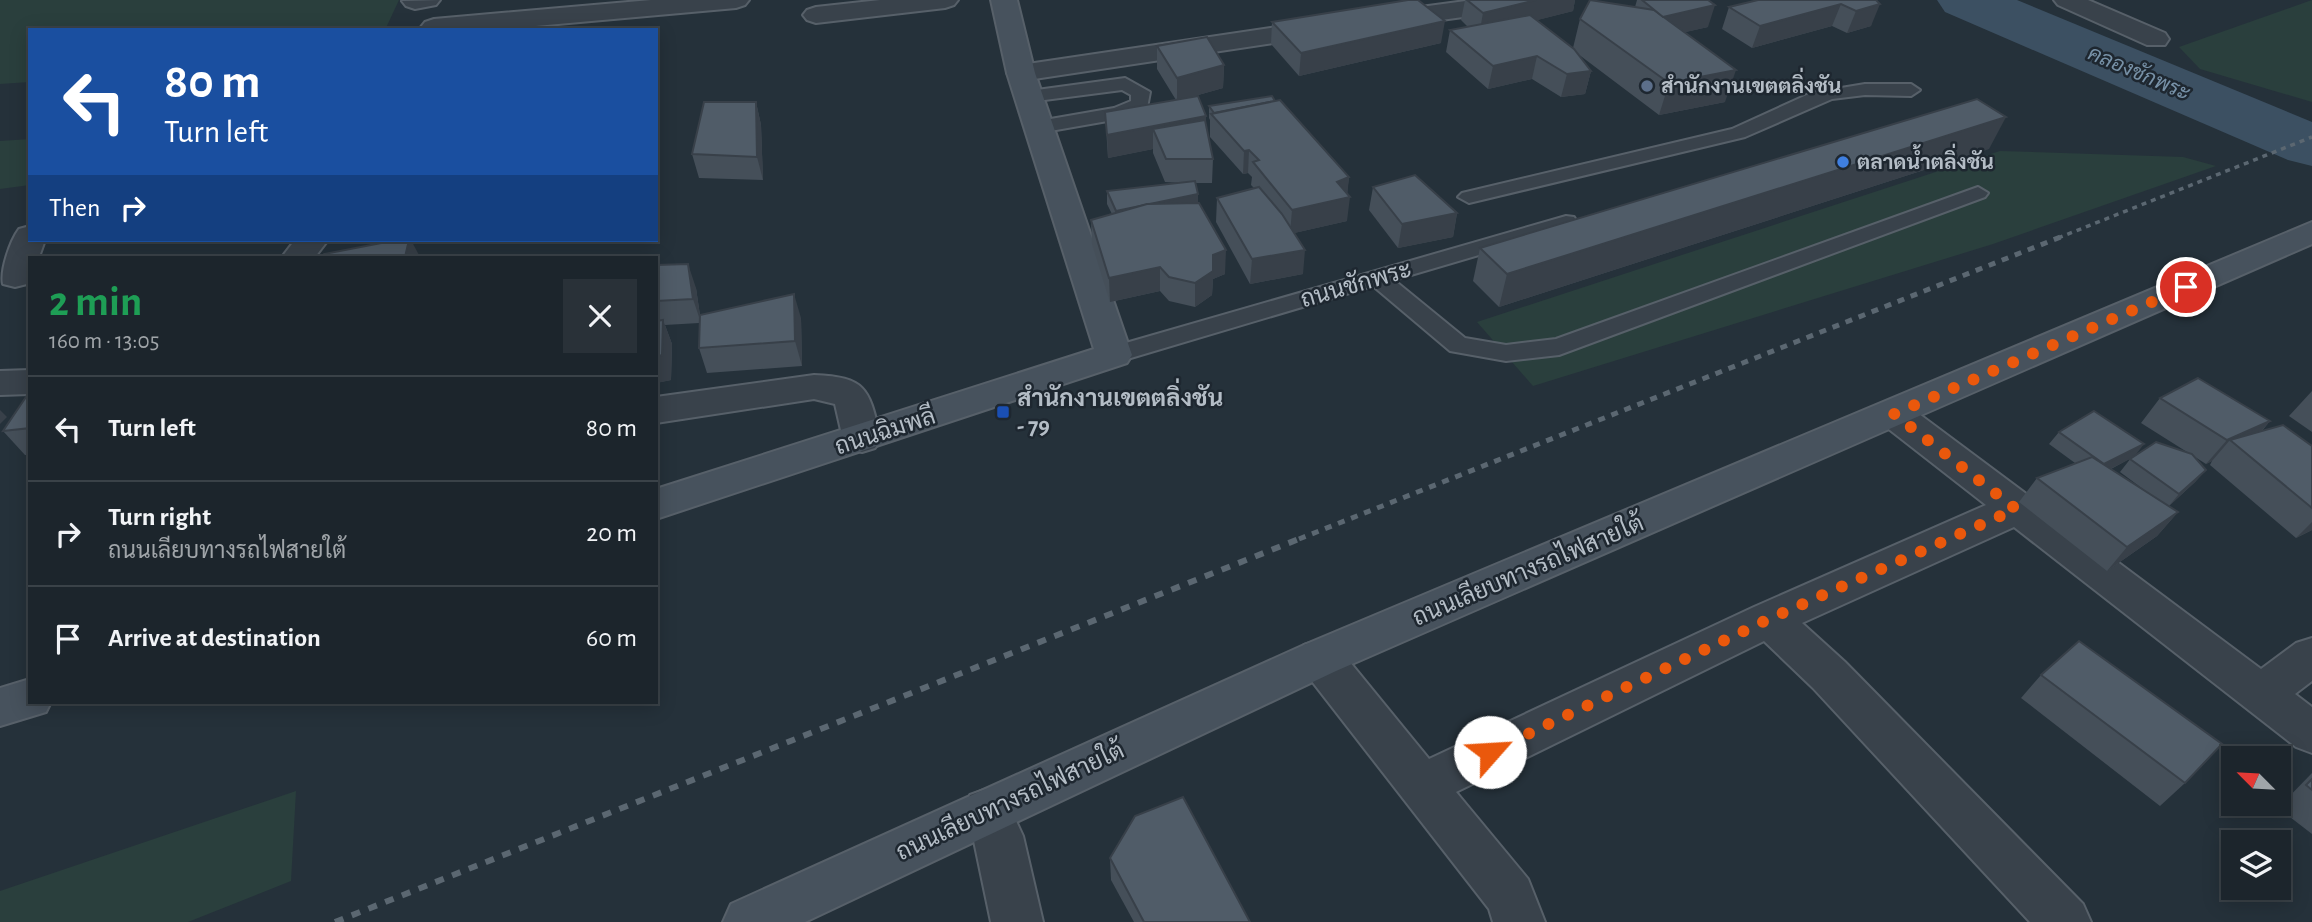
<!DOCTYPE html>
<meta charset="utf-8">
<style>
:root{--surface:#1c252c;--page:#293138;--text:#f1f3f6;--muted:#a0a5a9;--line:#3a4248}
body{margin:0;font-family:"Alegreya Sans",Sarabun,sans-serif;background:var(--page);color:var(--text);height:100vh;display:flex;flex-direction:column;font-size:26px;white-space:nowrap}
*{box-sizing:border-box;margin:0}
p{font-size:23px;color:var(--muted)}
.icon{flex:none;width:38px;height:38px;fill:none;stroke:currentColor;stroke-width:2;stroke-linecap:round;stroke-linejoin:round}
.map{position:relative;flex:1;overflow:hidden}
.details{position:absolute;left:28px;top:256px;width:630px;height:448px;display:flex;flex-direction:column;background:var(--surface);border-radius:0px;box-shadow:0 4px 18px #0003,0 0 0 2px var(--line)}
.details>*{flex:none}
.banner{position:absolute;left:28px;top:28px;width:630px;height:214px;border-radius:0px;box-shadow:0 4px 18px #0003,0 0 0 2px var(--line);background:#1a4fa0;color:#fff;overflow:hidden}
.needle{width:46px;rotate:294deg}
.controls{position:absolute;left:2221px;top:746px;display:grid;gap:14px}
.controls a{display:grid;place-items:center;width:70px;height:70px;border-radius:0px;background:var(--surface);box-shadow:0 4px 18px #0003,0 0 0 2px var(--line);font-size:35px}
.pin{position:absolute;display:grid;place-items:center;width:60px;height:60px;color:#fff;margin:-30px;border:4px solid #fff;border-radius:50%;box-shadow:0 2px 7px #0007}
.me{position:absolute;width:77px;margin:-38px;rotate:64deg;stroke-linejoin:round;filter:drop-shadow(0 0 5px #0008)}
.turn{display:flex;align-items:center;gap:24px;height:147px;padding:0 21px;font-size:32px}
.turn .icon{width:91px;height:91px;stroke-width:2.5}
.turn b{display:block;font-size:49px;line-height:60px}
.then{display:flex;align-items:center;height:66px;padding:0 21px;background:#0003;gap:14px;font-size:26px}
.round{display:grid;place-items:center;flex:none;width:74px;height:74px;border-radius:0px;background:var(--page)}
.headline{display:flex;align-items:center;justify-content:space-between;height:119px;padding:0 21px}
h1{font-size:42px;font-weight:600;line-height:52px;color:#1e9e55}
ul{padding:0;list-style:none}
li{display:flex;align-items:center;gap:21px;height:105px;padding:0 21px;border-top:2px solid var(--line)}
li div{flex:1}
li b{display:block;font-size:26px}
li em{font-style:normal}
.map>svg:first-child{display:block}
.green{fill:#2a3f3d}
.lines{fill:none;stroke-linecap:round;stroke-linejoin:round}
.river{fill:#3c5062;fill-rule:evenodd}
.lane-casing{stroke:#576069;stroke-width:4}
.street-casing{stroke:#576069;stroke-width:4}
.secondary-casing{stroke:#576069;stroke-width:4}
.lane{fill:#39424b;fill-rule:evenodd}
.street{fill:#39424b;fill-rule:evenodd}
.secondary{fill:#47525d;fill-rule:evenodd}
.rail-far2{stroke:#5b6771;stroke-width:3.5;stroke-dasharray:5 5;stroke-linecap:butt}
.rail-far1{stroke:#5b6771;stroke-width:5;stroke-dasharray:7 7;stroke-linecap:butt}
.rail{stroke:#5b6771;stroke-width:6;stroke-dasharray:9 9;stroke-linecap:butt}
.wall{fill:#454f59;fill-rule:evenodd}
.shaded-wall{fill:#384049}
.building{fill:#505c68;stroke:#384049;stroke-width:2}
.route{stroke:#ea580c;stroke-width:12;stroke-dasharray:0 21.6}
.service-dot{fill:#5c6f8a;stroke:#1e2730;stroke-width:2.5}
.shop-dot{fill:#3f7fe0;stroke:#1e2730;stroke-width:2.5}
.transit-dot{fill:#1a4fb4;stroke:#1e2730;stroke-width:2.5}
.labels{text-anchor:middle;stroke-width:5;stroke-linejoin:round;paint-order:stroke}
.far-water-label{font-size:21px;font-style:italic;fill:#7791a7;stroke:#1e2730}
.far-poi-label{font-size:21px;font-weight:bold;fill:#b4bdc6;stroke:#1e2730;text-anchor:start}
.street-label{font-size:24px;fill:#b4bdc6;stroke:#1e2730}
.poi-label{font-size:24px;font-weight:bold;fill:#b4bdc6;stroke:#1e2730;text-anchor:start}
</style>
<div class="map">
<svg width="2312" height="922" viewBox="0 0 2312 922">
<rect width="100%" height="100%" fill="#25313a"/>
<g class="green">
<path d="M0 0H399L385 30H30V82L0 84Z"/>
<path d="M2312 0V102L2200 69 2179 47Z"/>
<path d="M30 139V185L0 189V141Z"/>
<path d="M2000 151 2183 157 2216 166 1993 244 1533 386 1477 322Z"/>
<path d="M296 791 291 881 188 922H0V891Z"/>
</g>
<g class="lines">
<path class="river" d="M1937 0H2017L2312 122V166L2288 160 1945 12Z"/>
<defs>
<g id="lane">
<path d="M1125 78 1150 92 1147 108 1119 119 1039 133 1029 127 1039 121 1114 108 1131 101V95L1122 90 1029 102 1022 100 1019 96 1022 92Z"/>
<path d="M1865 84H1911L1920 90 1911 96 1865 95 1832 99 1745 137 1469 203 1458 197 1462 193 1732 129 1811 93Z"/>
<path d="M1978 187 1988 193 1985 197 1559 355 1506 361 1450 351 1373 286 1114 363 1105 361 1102 355 1105 349 1566 216 1574 217 1577 222 1574 227 1394 280 1465 338 1506 345 1556 339Z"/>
</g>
<g id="street">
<path d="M440 0 436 5 415 9 406 6 402 1Z"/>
<path d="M651 0H749L745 5 736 8 490 30H423L421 27 425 22 434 19Z"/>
<path d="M880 0H958L954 5 945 8 816 23 807 20 803 15 807 10 816 7Z"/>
<path d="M1473 0 1527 2 1523 7 1514 10 1383 28 1374 25 1370 20 1374 15 1383 12Z"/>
<path d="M2054 0H2088L2165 33 2169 39 2165 45H2147L2058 5Z"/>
<path d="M1324 20 1333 22 1337 28 1333 34 1021 81 1011 79 1007 73 1011 67 1021 65Z"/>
<path d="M30 226V240H45L39 257H30V280L27 284 15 287 3 284C0 271 10 241 19 229Z"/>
<path d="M295 240H328L315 257H282Z"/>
<path d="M30 370V394L0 395V371Z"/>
<path d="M814 375C869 377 869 391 881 439L875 448 862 452 849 448 843 439 835 404 814 399 656 423V397Z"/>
<path d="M1894 401 1907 405 2261 669 2296 643 2312 638V681L2295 694 2312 707V753L2296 747 2014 527 1802 623 1845 662 2083 904 2091 922H2030L1813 688 1764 641 1456 792 1528 879 1545 922H1493L1489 909 1304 671 1298 658 1304 645 1320 640 1336 645 1429 759 1754 607 1986 505 1881 423 1875 414 1881 405Z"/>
<path d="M987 789 1004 795 1023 836 1043 922H991L973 836 963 811 970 795Z"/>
</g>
<g id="secondary">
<path d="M991 0H1017L1035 73 1132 355 1127 363 656 519V489L1094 349 1007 73Z"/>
<path d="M2312 222V244L1336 671 805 922H723L731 904 1304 645Z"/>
<path d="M30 679V702H51L46 712 0 726V688Z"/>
</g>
</defs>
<use href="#lane" class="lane-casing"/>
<use href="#street" class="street-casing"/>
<use href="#secondary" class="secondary-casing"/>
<use href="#lane" class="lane"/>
<use href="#street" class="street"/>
<use href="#secondary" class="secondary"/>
<path class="rail-far2" d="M2058 238 2312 137"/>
<path class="rail-far1" d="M1299 539 2063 236"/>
<path class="rail" d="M335 922 1304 537"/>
</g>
<g class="wall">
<path d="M1465 0H1575L1573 11 1537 20 1573 48 1580 19 1635 7 1637 0H1708V27L1685 32 1725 102 1659 115 1578 54 1591 71 1585 94 1561 97 1532 79 1488 89 1446 52 1450 30 1468 27 1461 20Z"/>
<path d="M1876 0 1871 26 1847 33 1832 26 1752 48 1722 29 1729 7Z"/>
<path d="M1272 22 1441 43 1299 76 1271 44Z"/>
<path d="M1157 46 1224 65 1223 88 1184 99 1206 116V127L1213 159 1212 183H1195L1198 194V203L1225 274 1213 279 1212 295 1195 307 1169 301 1160 291 1110 302 1092 244 1091 220 1112 214 1107 204V191L1182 183 1165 182 1153 153V149L1108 158 1105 112 1176 100 1157 69Z"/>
<path d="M1275 101 1349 177 1347 193V221L1294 233 1303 274 1250 284 1216 222 1217 198 1254 188 1251 185 1252 177 1248 173 1243 174 1210 137V120L1209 118V106Z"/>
<path d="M756 102 761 125 763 180 699 178 692 154Z"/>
<path d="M1989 149 1499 307 1473 281 1480 248Z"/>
<path d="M656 169 660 203H656Z"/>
<path d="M1373 187 1457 213 1453 237 1398 248 1369 210Z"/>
<path d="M656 265 696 288 700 315 801 318 802 366 707 373 699 348V323L665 325 672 344 671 380 656 383Z"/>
<path d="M30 391V455H25L3 431Z"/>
<path d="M2312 391V432L2289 416Z"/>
<path d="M2160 398 2270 421 2261 432 2312 446V530L2296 538 2210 465 2212 461 2206 464 2195 457 2206 470 2195 482 2169 506 2178 512 2157 536 2107 571 2019 502 2037 478 2075 463 2049 444 2059 432 2135 456 2187 452 2141 423ZM2131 458 2120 472 2151 495 2111 469Z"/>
<path d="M2041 675 2185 783 2160 806 2021 698Z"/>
<path d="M2312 773V834L2278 808Z"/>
<path d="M1110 858 1250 922H1134L1111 880Z"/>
</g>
<g class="shaded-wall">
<path d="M1536 0H1575L1573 11 1479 35 1483 13Z"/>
<path d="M1841 4 1832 26 1752 48 1760 26Z"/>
<path d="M1880 4 1871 26 1847 33 1856 11Z"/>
<path d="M1715 5 1708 27 1656 39 1663 17Z"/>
<path d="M1445 21 1441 43 1299 76 1301 53Z"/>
<path d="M1537 56 1532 79 1488 89 1493 66Z"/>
<path d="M1224 65 1223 88 1177 101V78Z"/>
<path d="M1736 70 1725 102 1659 115 1669 83Z"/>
<path d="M1591 71 1585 94 1561 97 1567 74Z"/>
<path d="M756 102 761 125 763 180 757 157Z"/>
<path d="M1206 116V139L1153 129V149L1108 158 1107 135Z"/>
<path d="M2006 117 1989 149 1499 307 1507 274Z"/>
<path d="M1249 150 1248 173 1243 174 1244 151Z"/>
<path d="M656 169 660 203 656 192Z"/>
<path d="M1349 177 1347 198 1350 197 1347 221 1290 234 1292 210 1337 182Z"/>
<path d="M1198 194V206L1116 223V211Z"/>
<path d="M1457 213 1453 237 1398 248 1402 224Z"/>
<path d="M409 240H411L420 257H405Z"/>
<path d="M1226 250 1225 274 1213 279 1212 295 1195 307V283L1213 255Z"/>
<path d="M1305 250 1303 274 1250 284 1252 259Z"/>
<path d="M688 264 696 288 701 323 693 299Z"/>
<path d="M1160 267V291L1110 302 1109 278Z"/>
<path d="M794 294 801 318 802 366 795 341Z"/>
<path d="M663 320 672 344 671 380 656 383V357Z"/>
<path d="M0 410 7 417 0 424Z"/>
<path d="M2270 421 2249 445 2230 440 2212 461 2206 464 2227 440Z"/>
<path d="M2144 444 2134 457 2094 477 2104 464Z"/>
<path d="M2206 470 2195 482 2168 507 2179 494Z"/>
<path d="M2178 512 2157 536 2107 571 2127 547Z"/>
<path d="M2312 522V530L2296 538Z"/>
</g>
<g class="building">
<path d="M1408 0H1418L1445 21 1301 53 1272 22Z"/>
<path d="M1467 0H1536L1483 13Z"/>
<path d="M1590 0 1654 10 1736 70 1669 83 1580 19Z"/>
<path d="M1642 0H1708L1715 5 1663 17Z"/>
<path d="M1758 0H1876L1880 4 1856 11 1841 4 1760 26 1729 7Z"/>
<path d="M1530 15 1574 49 1591 71 1567 74 1537 56 1493 66 1450 30Z"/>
<path d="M1207 37 1224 65 1177 78 1157 46Z"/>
<path d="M1198 96 1206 116 1107 135 1105 112Z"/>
<path d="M1272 96 1275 101 1214 113 1209 106Z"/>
<path d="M1977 99 2006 117 1507 274 1480 248Z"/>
<path d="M1280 100 1349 177 1337 182 1350 197 1292 210 1253 162 1259 160 1249 150 1244 151 1211 114Z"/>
<path d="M704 102H756L757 157 692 154Z"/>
<path d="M1205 120 1213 159H1166L1153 129Z"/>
<path d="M1415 175 1457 213 1402 224 1373 187Z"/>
<path d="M1195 181 1198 194 1116 211 1107 191Z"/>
<path d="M1259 187 1282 214 1305 250 1252 259 1217 198Z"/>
<path d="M1199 203 1226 250 1213 255V271L1195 283 1169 277 1160 267 1109 278 1091 220 1147 204Z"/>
<path d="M397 240H409L405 257H323L324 254Z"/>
<path d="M688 264 693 299 656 301V265Z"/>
<path d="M794 294 795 341 699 348 700 315Z"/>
<path d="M663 320 662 355 656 357V321Z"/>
<path d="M2198 378 2270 421 2227 440 2160 398Z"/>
<path d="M30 391V428L3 431Z"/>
<path d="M2094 411 2144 444 2104 464 2059 432Z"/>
<path d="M2283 425 2312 446V508L2230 440Z"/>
<path d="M2156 442 2192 454 2206 470 2179 494 2130 459Z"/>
<path d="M2092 457 2178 512 2127 547 2037 478Z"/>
<path d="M2079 641 2222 744 2185 783 2041 675Z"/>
<path d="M2312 779V790L2306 785Z"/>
<path d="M1183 797 1250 922H1144L1110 858 1135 816Z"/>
</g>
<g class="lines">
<path class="route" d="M1490 752 1769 619 2016 509 1894 414 2186 287"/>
</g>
<circle class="service-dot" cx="1647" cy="86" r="7"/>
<circle class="shop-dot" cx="1843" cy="162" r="7"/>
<rect class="transit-dot" x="996" y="405" width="14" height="14" rx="3.5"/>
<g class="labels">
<g class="far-water-label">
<text transform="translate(2139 73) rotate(23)" y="7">คลองชักพระ</text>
</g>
<g class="far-poi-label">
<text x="1661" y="93">สำนักงานเขตตลิ่งชัน</text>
<text x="1857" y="169">ตลาดน้ำตลิ่งชัน</text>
</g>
<g class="street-label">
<text transform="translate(1356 284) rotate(-16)" y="8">ถนนชักพระ</text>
<text transform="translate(885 431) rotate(-18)" y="8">ถนนฉิมพลี</text>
<text transform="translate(1528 570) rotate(-23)" y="8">ถนนเลียบทางรถไฟสายใต้</text>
<text transform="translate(1010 801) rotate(-25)" y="8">ถนนเลียบทางรถไฟสายใต้</text>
</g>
<g class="poi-label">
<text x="1017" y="406">สำนักงานเขตตลิ่งชัน<tspan x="1017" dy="28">- 79</tspan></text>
</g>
</g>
</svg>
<div class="controls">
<a><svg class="needle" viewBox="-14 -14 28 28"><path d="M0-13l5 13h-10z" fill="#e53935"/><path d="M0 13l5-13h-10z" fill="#a0a5a9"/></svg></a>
<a><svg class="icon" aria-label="layers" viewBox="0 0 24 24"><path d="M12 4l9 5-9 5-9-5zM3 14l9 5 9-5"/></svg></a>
</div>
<div class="pin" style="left:2186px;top:287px;background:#d93025"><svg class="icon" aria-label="arrive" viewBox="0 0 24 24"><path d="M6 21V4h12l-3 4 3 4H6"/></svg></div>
<svg class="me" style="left:1490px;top:752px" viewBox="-20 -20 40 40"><circle r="19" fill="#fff"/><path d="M0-13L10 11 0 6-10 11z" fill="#ea580c"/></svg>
<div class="banner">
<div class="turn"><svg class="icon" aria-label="left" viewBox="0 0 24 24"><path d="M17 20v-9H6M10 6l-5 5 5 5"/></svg><div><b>80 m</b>Turn left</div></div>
<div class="then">Then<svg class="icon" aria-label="right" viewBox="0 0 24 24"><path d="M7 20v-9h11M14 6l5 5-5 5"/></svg></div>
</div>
<section class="details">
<div class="headline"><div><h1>2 min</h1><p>160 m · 13:05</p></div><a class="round"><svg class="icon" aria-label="close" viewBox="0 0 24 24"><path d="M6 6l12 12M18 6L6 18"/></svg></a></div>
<ul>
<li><svg class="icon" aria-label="left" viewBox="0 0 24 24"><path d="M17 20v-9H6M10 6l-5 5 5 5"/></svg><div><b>Turn left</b></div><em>80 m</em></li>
<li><svg class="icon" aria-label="right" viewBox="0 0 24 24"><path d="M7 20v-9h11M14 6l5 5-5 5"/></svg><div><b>Turn right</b><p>ถนนเลียบทางรถไฟสายใต้</p></div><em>20 m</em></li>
<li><svg class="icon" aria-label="arrive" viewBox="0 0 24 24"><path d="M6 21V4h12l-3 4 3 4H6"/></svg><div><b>Arrive at destination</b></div><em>60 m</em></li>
</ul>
</section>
</div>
